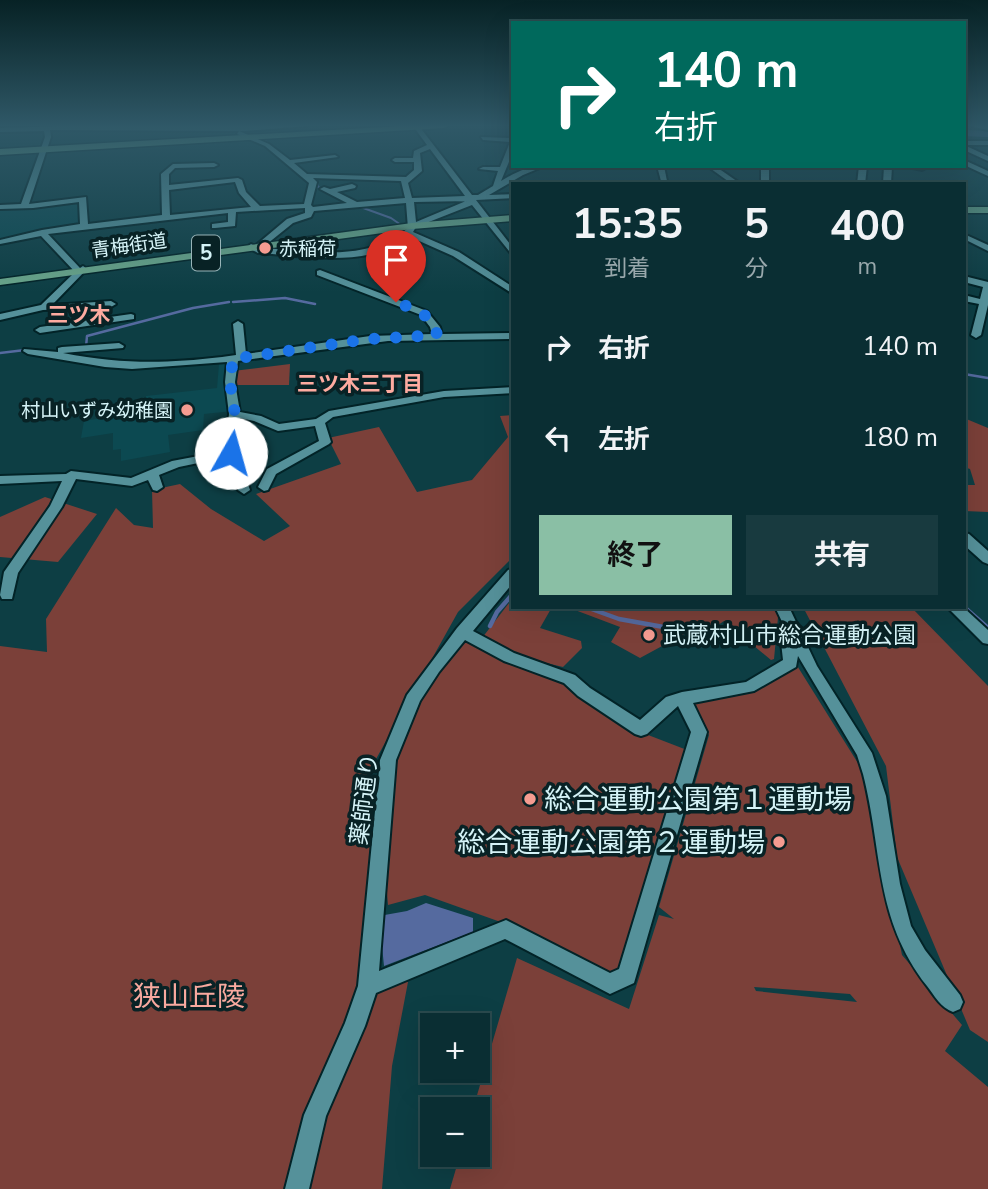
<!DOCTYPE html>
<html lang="ja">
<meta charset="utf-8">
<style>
:root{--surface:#0a2e33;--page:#183a3f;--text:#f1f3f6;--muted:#99a8ac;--line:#2a4a4e;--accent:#8abfa5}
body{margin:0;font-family:"Nunito Sans","Noto Sans JP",sans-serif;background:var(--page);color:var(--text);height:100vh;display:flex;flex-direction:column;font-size:26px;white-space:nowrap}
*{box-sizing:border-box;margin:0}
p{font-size:23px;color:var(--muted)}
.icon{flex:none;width:38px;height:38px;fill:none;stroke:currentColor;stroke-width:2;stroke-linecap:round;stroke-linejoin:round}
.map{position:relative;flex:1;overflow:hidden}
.side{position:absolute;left:511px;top:182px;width:455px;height:427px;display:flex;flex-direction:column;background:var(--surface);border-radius:0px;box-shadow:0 7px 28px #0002,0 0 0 2px var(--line)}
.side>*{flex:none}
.guide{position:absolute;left:511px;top:21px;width:455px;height:147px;border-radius:0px;box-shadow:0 7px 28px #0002,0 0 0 2px var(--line);background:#00695c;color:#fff;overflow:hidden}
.fabs{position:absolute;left:420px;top:1013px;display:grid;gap:14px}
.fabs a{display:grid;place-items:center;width:70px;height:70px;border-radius:0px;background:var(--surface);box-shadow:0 7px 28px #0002,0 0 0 2px var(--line);font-size:35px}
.pin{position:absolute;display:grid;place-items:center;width:60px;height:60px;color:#fff;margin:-72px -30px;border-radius:50% 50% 50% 0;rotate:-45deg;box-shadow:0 0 7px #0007}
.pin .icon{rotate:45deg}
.me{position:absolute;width:77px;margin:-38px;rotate:7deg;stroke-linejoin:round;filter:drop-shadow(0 0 5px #0008)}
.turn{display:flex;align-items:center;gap:24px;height:147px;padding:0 28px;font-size:32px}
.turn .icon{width:91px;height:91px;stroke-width:2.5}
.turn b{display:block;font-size:49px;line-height:60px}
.eta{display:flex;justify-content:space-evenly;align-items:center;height:119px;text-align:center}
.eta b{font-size:42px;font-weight:700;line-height:49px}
.action{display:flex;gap:14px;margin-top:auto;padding:14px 28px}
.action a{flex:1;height:80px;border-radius:0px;background:var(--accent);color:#111;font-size:28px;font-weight:700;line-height:80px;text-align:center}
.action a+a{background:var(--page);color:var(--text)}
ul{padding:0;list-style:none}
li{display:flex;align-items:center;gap:21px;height:91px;padding:0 28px}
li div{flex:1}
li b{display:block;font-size:26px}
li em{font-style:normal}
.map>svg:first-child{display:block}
.built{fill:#0c4951}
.green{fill:#7b4039;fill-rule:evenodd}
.water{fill:#556a9f}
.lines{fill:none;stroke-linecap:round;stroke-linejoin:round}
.stream-far3{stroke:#556a9f;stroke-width:2}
.stream-far2{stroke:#556a9f;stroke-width:2.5}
.stream-far1{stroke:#556a9f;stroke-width:3.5}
.stream{stroke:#556a9f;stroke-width:4.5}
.river{fill:#556a9f;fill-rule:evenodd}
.minor-casing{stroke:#022327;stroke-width:4}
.major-casing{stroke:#022327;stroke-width:3}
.minor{fill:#55919a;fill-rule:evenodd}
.major{fill:#69a58a;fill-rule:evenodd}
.route{stroke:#1a73e8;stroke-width:12;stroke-dasharray:0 21.6}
.poi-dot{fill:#f59c91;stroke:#082225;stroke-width:2.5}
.labels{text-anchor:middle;stroke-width:7;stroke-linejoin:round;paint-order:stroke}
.far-street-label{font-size:19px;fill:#d5f3f7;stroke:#082225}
.far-poi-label{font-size:19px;fill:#d5f3f7;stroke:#082225;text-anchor:start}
.shield{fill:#082225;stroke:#98b4b8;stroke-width:2}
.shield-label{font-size:21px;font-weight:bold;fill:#d5f3f7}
.far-quarter-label{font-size:21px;font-weight:bold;fill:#feaba0;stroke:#082225}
.far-neighbourhood-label{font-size:21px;font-weight:bold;fill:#feaba0;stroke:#082225}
.poi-label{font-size:23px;fill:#d5f3f7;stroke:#082225;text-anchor:start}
.street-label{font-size:23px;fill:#d5f3f7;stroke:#082225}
.near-poi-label{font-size:28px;fill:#d5f3f7;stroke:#082225;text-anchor:start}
.near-park-label{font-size:28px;fill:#f8a99f;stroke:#082225}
</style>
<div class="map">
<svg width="988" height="1189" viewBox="0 0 988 1189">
<rect width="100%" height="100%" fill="#0d3e44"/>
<g class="built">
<path d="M81 200 80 226 0 241V208L11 209Z"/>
<path d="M229 362 233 411 204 414 203 430 168 435 170 452 121 461V449L113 450V433L81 438 84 421 139 412V403L145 402 146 396 217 388 219 364Z"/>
</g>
<g class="green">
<path d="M290 364 289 385H233V371Z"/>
<path d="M513 415V557L458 612 366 777 377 971 408 982 392 1066 382 1189H0V646L47 652 46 619 116 508 134 525 153 528 152 490 180 484 211 509 264 541 290 526 256 494 341 464 328 438 379 427 417 492 472 480 508 437 500 416Z"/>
<path d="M964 418 988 428V512L964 511V485H975L970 469 964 467Z"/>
<path d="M45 497 97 514 58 562 0 557V517Z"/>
<path d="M513 598V607H552L540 628 581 641 582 648 563 667 517 656 482 638Z"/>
<path d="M567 607H779L774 659 771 660 724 621 697 639 688 632 640 658 611 642 620 627Z"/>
<path d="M803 607H911L988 686V1042L970 1030 897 857 886 766Z"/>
<path d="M457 631 560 676 630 728 687 750 623 972 609 978 509 925 425 895 388 905 382 834 394 764 411 705Z"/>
<path d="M796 664 866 776 902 955 962 1025 945 1051 988 1087V1189H450L460 1155H478V1110L473 1109 517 958 629 1009 659 915 674 919 659 907 709 735 686 702 752 690ZM754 987 850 994 857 1002 756 991Z"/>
</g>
<path class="water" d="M426 903 473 918V932L384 966 379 916 407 911Z"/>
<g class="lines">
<g class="stream-far3">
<path d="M263 139 285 156"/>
<path d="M310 176 316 179 318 187 344 201"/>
<path d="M355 205 391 218 401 225"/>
</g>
<g class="stream-far2">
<path d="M233 302 285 298 315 304"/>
<path d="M86 347 87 336 193 308 229 302"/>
<path d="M0 353 25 350"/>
<path d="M964 374 988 378"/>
</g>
<path class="stream-far1" d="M510 598 513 594"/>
<g class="stream">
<path d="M586 607 619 619 686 631"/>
<path d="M964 607 988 628"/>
<path d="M490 626 497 612 511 596"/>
</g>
<path class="river" d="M964 130 988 131V137L964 136Z"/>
<defs>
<g id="minor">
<path d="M62 126H307L245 131 50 130 51 137 29 204 86 197 88 224 162 215 161 174 173 164 214 163 218 165 214 167 175 168 169 174V185L238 178 242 180 246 192 260 206 304 204 309 183 265 146 237 134 239 131 269 144 290 160 335 155 338 157 294 163 307 174 406 177 414 170V162H395L392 160 395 158H413L414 151 427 145 413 126H419L472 195H478L493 186 498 171 479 169 483 167H500L510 142 483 140 481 137 513 138V152L501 181C516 172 528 166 545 166L523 175 489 195 513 194V198L476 200 513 248V256L472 205 416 227 413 232 459 252 513 287V294L453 256 408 236C370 269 305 256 258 253L247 247 251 244 255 246 287 219 305 213V208L236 212 235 226 215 228H212V224L228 222V213L48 234 80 268 83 266 87 269 52 305 111 301 116 304 111 307 43 310 0 320V314L41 305 75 272 41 236 0 244V240L42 230 80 224 79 202 33 208 0 209V205L21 204 45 137 44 131 0 132V128ZM430 149 465 196 412 198 408 183 422 171 420 153ZM313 178 401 181 405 198 357 202 337 192 355 188 356 186 352 184 330 189 324 187 320 189 347 203 313 207 311 205 317 182ZM235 182 239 193 251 207 170 215 169 190ZM466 201 416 222 414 202 469 201ZM406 203 408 228C367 263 311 251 262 248L293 223 311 217 314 211Z"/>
<path d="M973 126H988V130L974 127Z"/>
<rect x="964" y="141" width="24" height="4"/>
<path d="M964 145 988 156V161L964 150Z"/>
<path d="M964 160 988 171V176L964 165Z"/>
<path d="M657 166H664L667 181H661Z"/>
<path d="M707 166H715L741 184H732Z"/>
<rect x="761" y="166" width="8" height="18"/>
<path d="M859 166H867L865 184H857Z"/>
<path d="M884 166H892L891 184H883Z"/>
<path d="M903 166H924L926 168 922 170Z"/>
<path d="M964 234 988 245V251L964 239Z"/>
<path d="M320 270 427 311 440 327 442 334 513 333V339L388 341 238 361 235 382 240 412 261 416 279 424 316 419 329 411 444 391 513 387V393L444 397 333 417 325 423 331 442 329 444 276 474 268 490 264 491 258 487 267 469 319 441 315 426 278 431 254 421 240 418 237 453 250 490 244 494 238 490 227 457 179 467 159 475 163 487 157 491 153 490 148 480 132 486 76 479 62 507 18 573 12 599H2L0 595 4 572 50 506 62 481 0 484V476L66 474 71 471 131 478 172 461 225 451 229 414 225 382 227 362 132 369 105 367 28 354 23 351 24 349 58 352V348L62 347 119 343 124 346 123 348 63 353C122 364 162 364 222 357L236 355 233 324 238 321 243 324 246 354 370 336 432 334 430 327 421 315 317 275V271Z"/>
<path d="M964 276 988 282V305L981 335 976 338 971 335 979 304 964 301V295L980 299 983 287 964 282Z"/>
<path d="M131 314 134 315V319L40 333 35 330 40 327Z"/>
<path d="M964 533 969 534 988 551V564L983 562 964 545Z"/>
<path d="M513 568V583L473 631 514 653 575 675 590 688 640 720 666 697 682 692 746 682 783 660 780 633 785 628 775 607H789L817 666 872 753 886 796 900 884 911 926 925 950 960 995 963 1002 960 1009 953 1012C941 1008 934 995 927 986 874 918 883 852 863 774L857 755 798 656 796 667 754 691 693 703 707 732 634 983 610 994 505 939 376 993 365 1026 326 1116 309 1189H285L304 1115 345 1023 358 986 380 760 407 695 457 628 508 570ZM465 640 504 661 564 683 578 696 635 734 641 736 647 734 678 706 691 732 619 969 610 973 506 920 379 971 396 760 420 701 439 672Z"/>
<path d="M947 607H963L988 630V644L983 643Z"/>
</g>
<g id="major">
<path d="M402 126H448L444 128 0 155V149Z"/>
<rect x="964" y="207" width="24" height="6"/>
<path d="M513 215V221L412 229 0 285V279L412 223Z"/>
</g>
</defs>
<use href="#minor" class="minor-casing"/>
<use href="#major" class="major-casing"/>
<use href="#minor" class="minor"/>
<use href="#major" class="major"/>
</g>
<linearGradient id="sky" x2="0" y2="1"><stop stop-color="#072225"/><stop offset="0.43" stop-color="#2f5867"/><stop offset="1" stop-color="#2f5867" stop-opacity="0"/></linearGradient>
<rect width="988" height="292" fill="url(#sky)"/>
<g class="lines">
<path class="route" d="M231 453 235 414 230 382 233 359 368 339 437 335C433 314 414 309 396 302"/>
</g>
<g class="poi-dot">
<circle cx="265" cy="248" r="7"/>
<circle cx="187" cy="410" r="7"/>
<circle cx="649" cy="635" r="7"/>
<circle cx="530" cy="799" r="7"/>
<circle cx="779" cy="842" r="7"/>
</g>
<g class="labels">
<g class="far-street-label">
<text transform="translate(129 245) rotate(-8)" y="7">青梅街道</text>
</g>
<g class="far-poi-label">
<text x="279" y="255">赤稲荷</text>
<text x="173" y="417" text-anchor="end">村山いずみ幼稚園</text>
</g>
<rect class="shield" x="192" y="235.5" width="28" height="35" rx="5"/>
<g class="shield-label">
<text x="206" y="260">5</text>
</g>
<g class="far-quarter-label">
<text x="79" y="322">三ツ木</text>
</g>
<g class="far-neighbourhood-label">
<text x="360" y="391">三ツ木三丁目</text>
</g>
<g class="poi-label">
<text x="663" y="643">武蔵村山市総合運動公園</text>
</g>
<g class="street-label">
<text transform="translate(364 799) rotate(-83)" y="8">薬師通り</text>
</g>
<g class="near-poi-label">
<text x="544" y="809">総合運動公園第１運動場</text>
<text x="765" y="852" text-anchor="end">総合運動公園第２運動場</text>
</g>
<g class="near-park-label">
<text x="189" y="1006">狭山丘陵</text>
</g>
</g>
</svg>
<div class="fabs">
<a>+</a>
<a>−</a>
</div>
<div class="pin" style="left:396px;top:302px;background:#d93025"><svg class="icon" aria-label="arrive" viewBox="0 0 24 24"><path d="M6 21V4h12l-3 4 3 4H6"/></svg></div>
<svg class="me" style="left:231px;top:453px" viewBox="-20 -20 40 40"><circle r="19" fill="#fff"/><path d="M0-13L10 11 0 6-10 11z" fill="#1a73e8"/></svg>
<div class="guide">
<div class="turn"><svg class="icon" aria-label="right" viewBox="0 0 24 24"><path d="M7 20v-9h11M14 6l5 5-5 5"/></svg><div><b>140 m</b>右折</div></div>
</div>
<section class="side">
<div class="eta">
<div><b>15:35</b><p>到着</p></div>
<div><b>5</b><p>分</p></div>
<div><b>400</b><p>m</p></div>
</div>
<ul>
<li><svg class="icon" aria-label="right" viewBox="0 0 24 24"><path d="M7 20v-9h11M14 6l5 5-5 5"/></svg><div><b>右折</b></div><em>140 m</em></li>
<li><svg class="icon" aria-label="left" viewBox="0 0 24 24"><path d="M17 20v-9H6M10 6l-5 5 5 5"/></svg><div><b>左折</b></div><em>180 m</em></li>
</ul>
<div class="action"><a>終了</a><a>共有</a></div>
</section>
</div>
